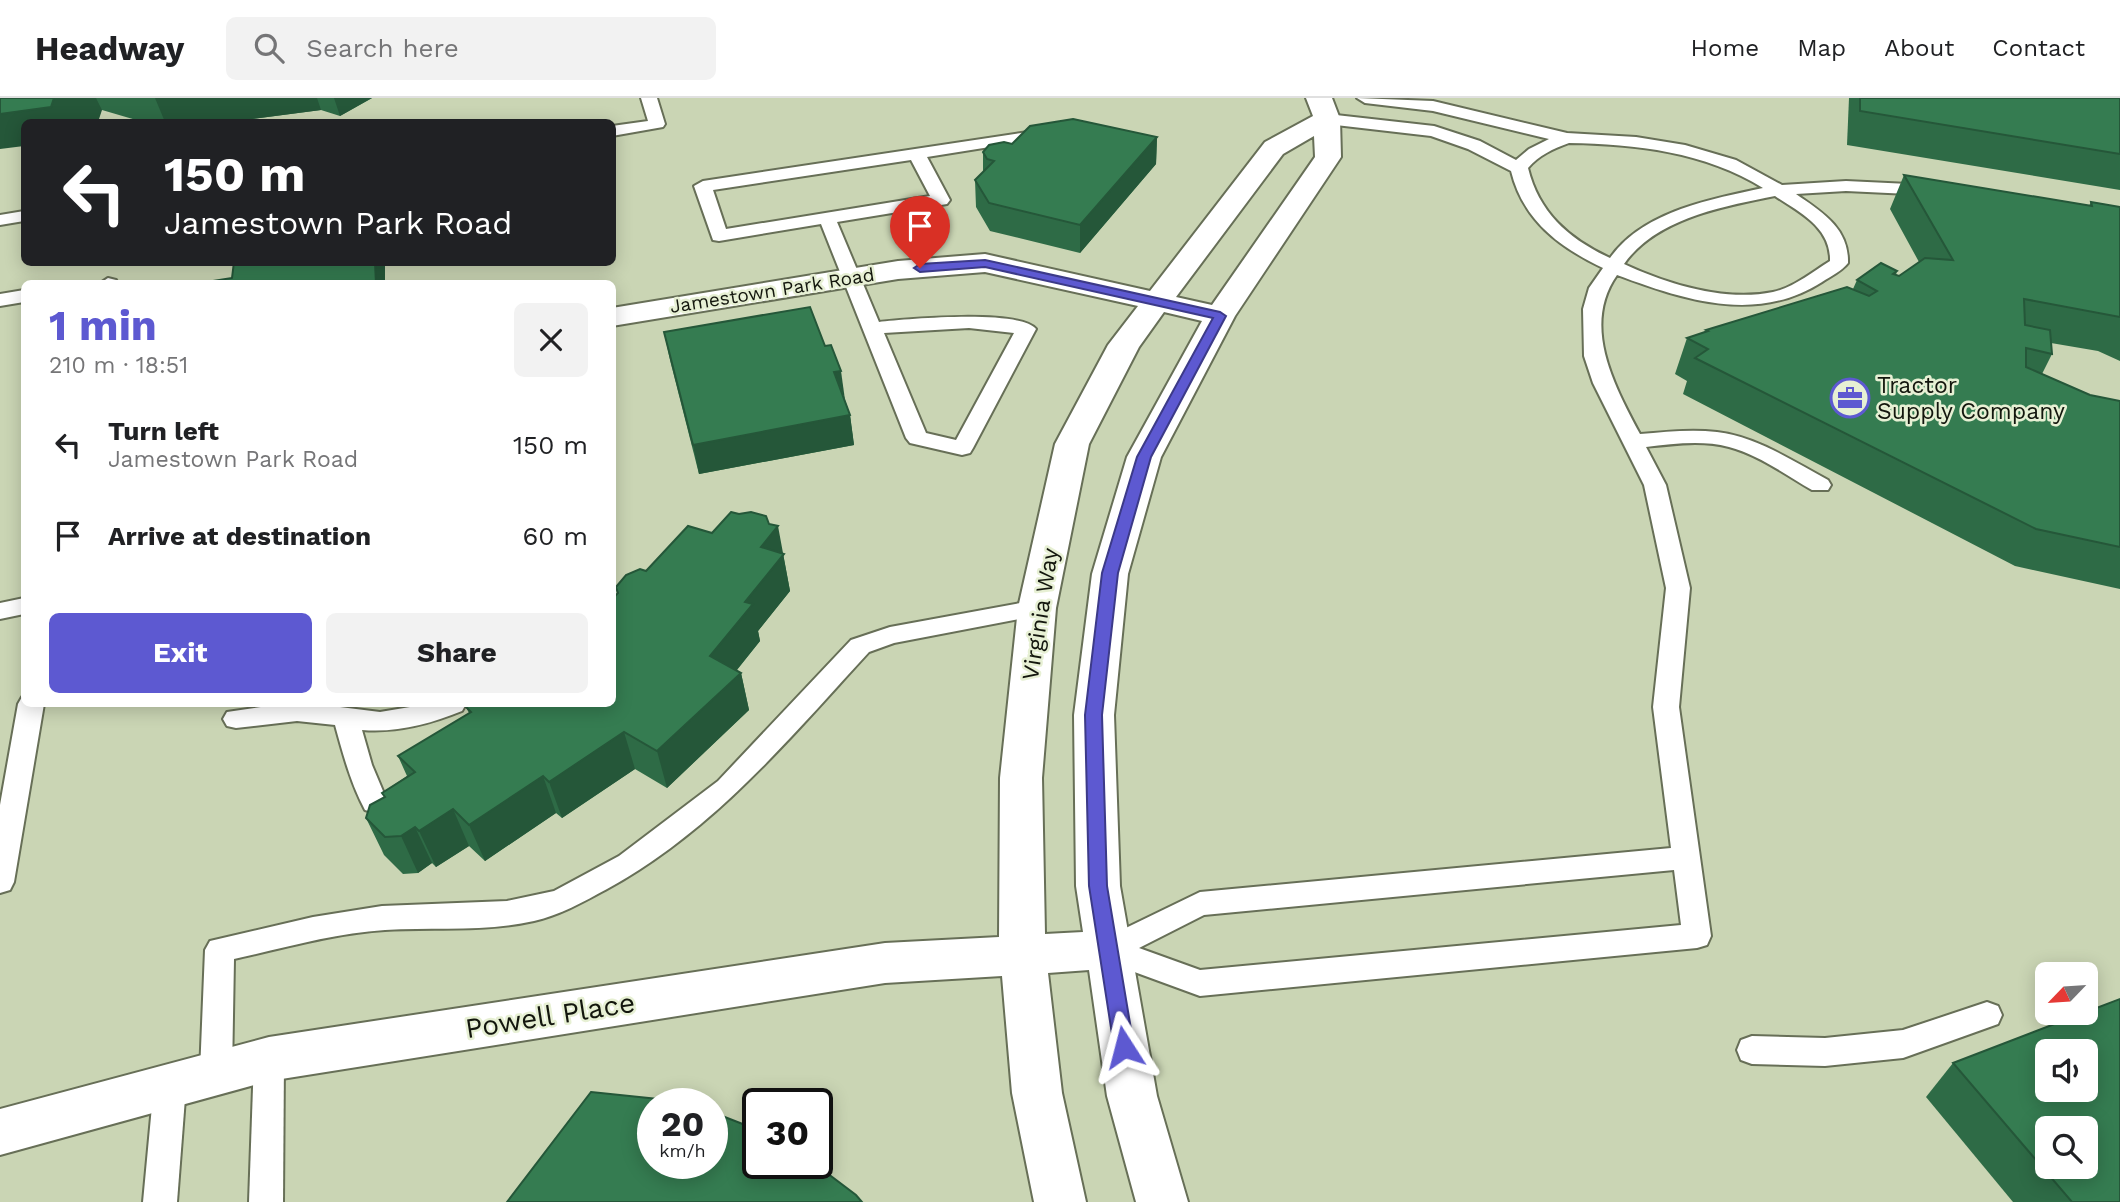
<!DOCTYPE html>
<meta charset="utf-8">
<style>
:root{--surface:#fff;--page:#f2f2f2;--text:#202124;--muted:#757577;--line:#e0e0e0;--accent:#5d59d1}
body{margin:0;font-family:"Work Sans",sans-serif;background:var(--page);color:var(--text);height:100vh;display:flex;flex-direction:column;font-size:26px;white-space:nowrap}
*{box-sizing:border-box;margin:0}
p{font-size:23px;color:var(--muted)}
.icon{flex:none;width:38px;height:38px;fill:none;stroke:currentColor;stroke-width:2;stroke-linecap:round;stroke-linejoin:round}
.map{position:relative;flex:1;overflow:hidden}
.details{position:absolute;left:21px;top:182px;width:595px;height:427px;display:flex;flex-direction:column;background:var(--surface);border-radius:10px;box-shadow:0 4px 18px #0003}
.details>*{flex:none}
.guide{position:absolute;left:21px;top:21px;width:595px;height:147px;border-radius:10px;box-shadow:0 4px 18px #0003;background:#202124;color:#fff;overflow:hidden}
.needle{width:46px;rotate:245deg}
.fabs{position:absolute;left:2035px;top:864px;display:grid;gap:14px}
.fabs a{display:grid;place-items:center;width:63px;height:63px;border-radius:10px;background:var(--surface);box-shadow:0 4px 18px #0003;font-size:35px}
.speed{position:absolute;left:637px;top:990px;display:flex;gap:14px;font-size:35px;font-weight:700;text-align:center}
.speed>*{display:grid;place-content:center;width:91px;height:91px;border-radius:50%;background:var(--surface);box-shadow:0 4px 18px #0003;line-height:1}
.speed small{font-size:18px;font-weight:400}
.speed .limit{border:4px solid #111;border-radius:10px;background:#fff;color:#111}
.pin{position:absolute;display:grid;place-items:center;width:60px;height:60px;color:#fff;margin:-72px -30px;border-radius:50% 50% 50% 0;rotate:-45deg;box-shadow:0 0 7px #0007}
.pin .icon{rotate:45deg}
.me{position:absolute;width:77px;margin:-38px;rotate:351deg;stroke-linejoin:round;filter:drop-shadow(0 0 5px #0008)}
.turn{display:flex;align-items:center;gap:24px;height:147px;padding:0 28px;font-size:32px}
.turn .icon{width:91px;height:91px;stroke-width:2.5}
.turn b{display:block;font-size:49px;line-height:60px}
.round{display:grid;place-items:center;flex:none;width:74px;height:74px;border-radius:10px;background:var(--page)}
.overview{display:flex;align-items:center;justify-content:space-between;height:119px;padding:0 28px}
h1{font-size:42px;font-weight:700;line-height:52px;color:var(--accent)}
.primary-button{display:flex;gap:14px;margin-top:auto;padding:14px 28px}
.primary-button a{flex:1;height:80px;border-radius:10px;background:var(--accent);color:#fff;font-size:28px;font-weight:700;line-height:80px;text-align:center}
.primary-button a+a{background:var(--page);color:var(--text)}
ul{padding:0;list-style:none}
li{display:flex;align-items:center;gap:21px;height:91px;padding:0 28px}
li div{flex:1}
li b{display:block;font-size:26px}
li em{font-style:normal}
header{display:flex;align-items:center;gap:42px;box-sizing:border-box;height:98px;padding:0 35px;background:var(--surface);border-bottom:2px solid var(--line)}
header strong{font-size:33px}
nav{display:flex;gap:38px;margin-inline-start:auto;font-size:24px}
.search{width:490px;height:63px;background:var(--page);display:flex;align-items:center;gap:18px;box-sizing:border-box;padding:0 24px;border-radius:10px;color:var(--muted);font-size:26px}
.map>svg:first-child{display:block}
.built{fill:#cad5b4;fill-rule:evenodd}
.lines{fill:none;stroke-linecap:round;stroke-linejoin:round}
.service-casing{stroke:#676f57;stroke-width:4}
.minor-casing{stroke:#676f57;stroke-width:4}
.service{fill:#fff;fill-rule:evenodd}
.minor{fill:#fff;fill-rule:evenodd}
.wall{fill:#2e6b46}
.shaded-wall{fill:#255739}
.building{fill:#357c51;stroke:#255739;stroke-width:2;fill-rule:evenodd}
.route{fill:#5d59d1;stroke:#3c3a88;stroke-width:2}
.labels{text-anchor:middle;stroke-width:5;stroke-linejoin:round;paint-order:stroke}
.far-street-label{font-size:19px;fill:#13160d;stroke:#e7f0d4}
.poi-label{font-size:23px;fill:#13160d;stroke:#e7f0d4;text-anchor:start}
.street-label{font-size:23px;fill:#13160d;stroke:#e7f0d4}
.near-street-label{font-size:28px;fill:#13160d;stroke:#e7f0d4}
</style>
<header>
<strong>Headway</strong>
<div class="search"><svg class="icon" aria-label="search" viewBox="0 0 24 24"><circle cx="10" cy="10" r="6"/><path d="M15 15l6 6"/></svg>Search here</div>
<nav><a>Home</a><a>Map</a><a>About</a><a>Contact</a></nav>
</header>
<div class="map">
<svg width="2120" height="1104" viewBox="0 0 2120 1104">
<rect width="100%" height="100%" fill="#d9e3c7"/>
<path class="built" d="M0 0H2120V1104H0ZM24 24H612V164H24ZM24 186H612V606H24ZM2048 877H2086V915H2048ZM2048 954H2086V992H2048ZM653 1006H712V1066H653ZM758 1006H817V1066H758ZM2048 1031H2086V1069H2048Z"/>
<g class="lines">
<defs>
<g id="service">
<path d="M641 0H657L665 26 663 29 612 38V28L648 23Z"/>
<path d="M1357 0 1433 3 1567 35 1636 39 1685 47 1736 62 1782 87 1846 83 1930 87 1939 92 1930 97 1846 93 1796 96C1822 114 1849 130 1848 165 1842 173 1831 178 1822 184 1757 226 1684 202 1617 177 1581 228 1615 289 1640 336 1665 334 1691 331 1717 334 1758 339 1792 363 1828 382L1831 387 1828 392H1812C1786 377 1759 357 1729 349 1702 342 1673 346 1646 349L1666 387 1690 490 1679 609 1711 838 1707 847 1697 850 1200 898 1099 861 1094 852 1099 843 1200 794 1671 750 1653 609 1666 490 1644 387 1593 285 1584 258 1583 211 1589 190 1603 170C1559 149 1523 122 1511 73L1468 51 1431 38 1327 26 1319 21 1327 16 1434 28 1480 43 1516 62 1529 51 1549 41 1433 13 1365 5ZM1569 45C1636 46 1705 54 1763 90 1712 101 1643 113 1610 160 1569 141 1539 115 1528 70 1539 57 1553 51 1569 45ZM1775 98C1799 114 1831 129 1830 163 1812 174 1793 190 1773 194 1725 204 1667 186 1624 166 1656 120 1725 108 1775 98ZM1674 772 1681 827 1200 872 1139 850 1204 817Z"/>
<path d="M1041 32 1049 37 1047 40 927 59 950 102 947 106 837 124 879 224C906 221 1020 211 1036 231L973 350 970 355 962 357 910 345 906 340 821 126 719 143 713 142 694 88 703 83ZM911 62 930 98 726 131 713 92ZM969 230 1014 235 956 342 926 335 884 235Z"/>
<path d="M24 113V123L0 127V117Z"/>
<path d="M108 180 116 182 118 186H99Z"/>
<path d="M24 192V204L0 208V196Z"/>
<path d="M24 500V516L0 521V505Z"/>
<path d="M1037 502 1045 504 1049 510 1045 516 894 545 869 554C788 642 713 733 607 791 583 804 560 817 534 823 486 834 434 829 385 832 335 835 284 850 234 861L232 975 227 985 216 989 205 985 200 975 205 852 210 843 313 819 382 808 507 803 554 793 619 758 718 683 851 542 890 529Z"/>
<path d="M22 599H24V606H44L14 784 10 792 0 795V707L18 606Z"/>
<path d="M281 606H316L380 614 428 606H466L462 613C430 626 397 635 362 632L372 667 388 705 385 712 375 715 365 712C351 686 343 656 335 627L297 623 236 630 227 628 223 621 227 614Z"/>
<path d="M1987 904 1998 908 2002 917 1998 926 1903 960 1825 968 1752 966 1741 962 1737 952 1741 942 1752 938 1825 940 1903 932Z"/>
<path d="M269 947 280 951 284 961 283 1104H249L254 961 258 951Z"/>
<path d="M170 973 181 977 186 987 177 1104H143L154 987 159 977Z"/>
</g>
<path id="minor" d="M1306 0H1332L1340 21 1341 59 1235 218 1161 359 1128 476 1114 617 1120 788 1157 998 1188 1104H1136L1107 998 1089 872 1048 875 1062 995 1086 1104H1034L1012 995 1002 878 885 885 269 983 0 1057V1011L269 939 885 845 999 839 1000 680 1018 510 1055 346 1108 247 1138 208 985 174 898 181 612 228V210L898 163 985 156 1150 193 1265 44 1313 18ZM1314 38 1315 59 1212 207 1176 199 1283 56ZM1164 214 1202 223 1127 359 1092 476 1074 617 1076 788 1083 834 1045 836 1042 680 1056 510 1089 346 1139 249Z"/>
</defs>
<use href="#service" class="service-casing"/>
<use href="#minor" class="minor-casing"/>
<use href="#service" class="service"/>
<use href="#minor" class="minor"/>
</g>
<g class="wall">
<path d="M0 0H372L340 18 321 12 229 24H143L102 12 24 24Z"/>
<path d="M1849 0H2120V92L1847 47Z"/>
<path d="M1157 39 1156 66 1080 155 990 133 976 109 975 82 983 74V54L1012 46Z"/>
<path d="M1904 77 2089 108 2091 104 2120 109V263L2098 253 2051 245 2052 256 2042 276 2090 297 2120 303V491L2015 468 1683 296 1687 283 1675 276 1687 240 1705 234 1706 232 1853 191 1857 182 1897 173 1896 177 1899 178 1919 164 1890 111Z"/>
<path d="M664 234 845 302 850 317 854 347 699 376 670 262Z"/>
<path d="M783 456 790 493 758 533 760 543 737 572 741 575 749 612 667 690 635 671 562 720 556 715 485 763 469 748 436 769 432 765 418 775 403 776 384 757 366 720 384 699 382 695 407 678 398 658 469 615 466 609 612 606 617 496 616 489 646 473Z"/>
<path d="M1953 965 2120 1104H2013L1926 999Z"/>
</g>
<g class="shaded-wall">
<path d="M54 0H96L102 12 98 24H24V48L0 51V16Z"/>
<path d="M155 0H317L321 12 229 24H165Z"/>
<path d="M334 0H372L340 18Z"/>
<path d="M1157 39 1156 66 1080 155V127Z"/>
<path d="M375 164H385V186H376Z"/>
<path d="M841 273 845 302 834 274Z"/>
<path d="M850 317 854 347 699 376 693 347Z"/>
<path d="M778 428 790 493 758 533 760 543 718 595 710 558 745 504 761 449Z"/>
<path d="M741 575 749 612 667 690 657 653Z"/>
<path d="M624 634 635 671 562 720 549 684Z"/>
<path d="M543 678 556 715 485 763 469 727Z"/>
<path d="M453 711 469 748 436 769 419 733Z"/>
<path d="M415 729 432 765 418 775 401 738Z"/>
</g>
<g class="building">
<path d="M0 0H54L51 9 0 16Z"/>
<path d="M1860 0H2120V56L1860 13Z"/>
<path d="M1073 21 1157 39 1080 127 989 105 975 82 994 63 987 61 983 54 989 47 1004 44 1012 46 1030 28Z"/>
<path d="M1904 77 2092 108 2091 104 2120 109V219L2024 201 2025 227 2050 232 2052 256 2026 250V269L2090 297 2120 303V449L2036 431 1695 260 1708 251 1687 240 1708 233 1706 232 1847 189 1869 198 1877 193 1857 182 1881 165 1897 173 1893 176 1899 178 1925 160 1953 162Z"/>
<path d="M234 164H375L376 186H194L232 180Z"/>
<path d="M810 209 825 248 831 247 841 273 834 274 850 317 693 347 664 234Z"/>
<path d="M731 414 739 416 751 414 766 418 769 426 778 428 761 449 784 456 745 504 753 506 710 558 741 575 657 653 624 634 549 684 543 678 469 727 453 711 419 733 415 729 401 738 385 739 366 720 370 707 385 699 382 695 415 674 398 658 471 614 466 609 472 606H612V501L618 495 616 489 626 477 640 471 646 473 688 428 712 435Z"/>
<path d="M2120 901V1104H2072L1953 965 2083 915H2086V914ZM2048 954H2086V992H2048ZM2048 1031H2086V1069H2048Z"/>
<path d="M591 994 668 1002 682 1006H653V1066H712V1014L758 1032V1066H815L856 1097 862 1104H507Z"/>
</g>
<path class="route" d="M985 162 1220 214 1226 218 1151 359 1118 475 1102 617 1107 788 1134 949 1131 956 1124 958 1117 956 1114 949 1089 788 1085 617 1102 475 1137 359 1213 220 985 169 920 174 914 170 920 166Z"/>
<defs>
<symbol id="office-ring" viewBox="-11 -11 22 22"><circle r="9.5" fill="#e7f0d4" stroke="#5d59d1" stroke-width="1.5"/><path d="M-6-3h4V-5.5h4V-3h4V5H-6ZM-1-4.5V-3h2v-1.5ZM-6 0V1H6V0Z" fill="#5d59d1"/></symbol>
</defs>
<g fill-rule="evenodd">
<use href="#office-ring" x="1828" y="278" width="44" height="44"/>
</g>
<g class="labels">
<g class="far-street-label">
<text transform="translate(772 192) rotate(-9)" y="7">Jamestown Park Road</text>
</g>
<g class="poi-label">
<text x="1877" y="295">Tractor<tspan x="1877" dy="26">Supply Company</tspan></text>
</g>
<g class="street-label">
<text transform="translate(1040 516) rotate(-81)" y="8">Virginia Way</text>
</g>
<g class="near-street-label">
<text transform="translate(550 917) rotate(-9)" y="10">Powell Place</text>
</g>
</g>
</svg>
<div class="fabs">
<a><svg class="needle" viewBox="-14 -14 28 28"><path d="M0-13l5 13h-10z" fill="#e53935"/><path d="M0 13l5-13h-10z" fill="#757577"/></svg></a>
<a><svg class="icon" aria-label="sound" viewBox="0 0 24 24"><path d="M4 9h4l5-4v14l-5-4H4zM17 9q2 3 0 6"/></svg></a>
<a><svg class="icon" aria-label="search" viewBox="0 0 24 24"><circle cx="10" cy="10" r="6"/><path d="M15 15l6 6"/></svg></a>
</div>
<div class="speed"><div>20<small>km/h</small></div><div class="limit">30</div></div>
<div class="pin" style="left:920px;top:170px;background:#d93025"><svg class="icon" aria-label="arrive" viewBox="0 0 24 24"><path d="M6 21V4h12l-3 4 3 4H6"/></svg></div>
<svg class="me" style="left:1124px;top:949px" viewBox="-20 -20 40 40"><path d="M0-17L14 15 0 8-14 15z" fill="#5d59d1" stroke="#fff" stroke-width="4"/></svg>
<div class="guide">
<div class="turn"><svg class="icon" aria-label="left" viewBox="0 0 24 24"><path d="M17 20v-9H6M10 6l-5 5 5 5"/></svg><div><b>150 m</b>Jamestown Park Road</div></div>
</div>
<section class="details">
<div class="overview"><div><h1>1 min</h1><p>210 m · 18:51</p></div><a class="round"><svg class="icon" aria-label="close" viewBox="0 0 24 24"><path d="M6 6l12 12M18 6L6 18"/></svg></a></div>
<ul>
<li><svg class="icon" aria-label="left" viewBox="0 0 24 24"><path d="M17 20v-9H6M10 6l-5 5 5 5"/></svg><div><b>Turn left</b><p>Jamestown Park Road</p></div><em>150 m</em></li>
<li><svg class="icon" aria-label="arrive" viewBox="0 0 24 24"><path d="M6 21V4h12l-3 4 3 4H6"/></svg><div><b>Arrive at destination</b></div><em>60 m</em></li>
</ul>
<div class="primary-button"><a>Exit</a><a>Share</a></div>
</section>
</div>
